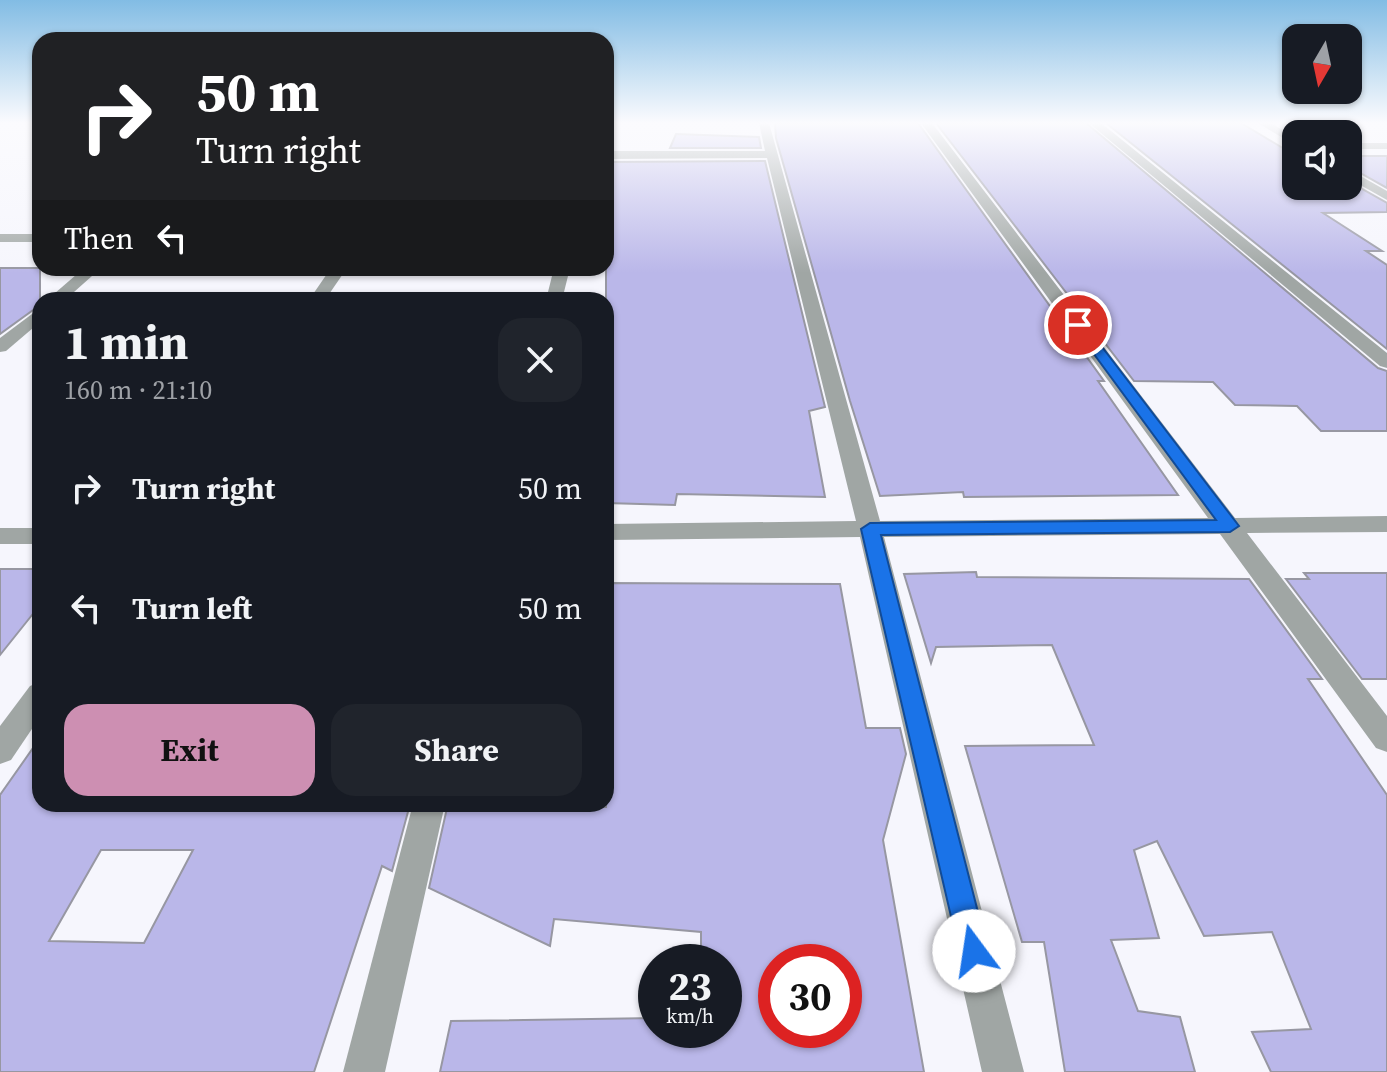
<!DOCTYPE html>
<meta charset="utf-8">
<style>
:root{--surface:#171b24;--page:#20242c;--text:#f1f3f6;--muted:#9ea1a6;--accent:#cd8fb2}
body{margin:0;font-family:"Source Serif 4",serif;background:var(--page);color:var(--text);height:100vh;display:flex;flex-direction:column;font-size:30px;white-space:nowrap}
*{box-sizing:border-box;margin:0}
p{font-size:26px;color:var(--muted)}
.icon{flex:none;width:44px;height:44px;fill:none;stroke:currentColor;stroke-width:2;stroke-linecap:round;stroke-linejoin:round}
.map{position:relative;flex:1;overflow:hidden}
.sheet{position:absolute;left:32px;top:292px;width:582px;height:520px;display:flex;flex-direction:column;background:var(--surface);border-radius:24px;box-shadow:0 2px 6px #0004}
.sheet>*{flex:none}
.guide{position:absolute;left:32px;top:32px;width:582px;height:244px;border-radius:24px;box-shadow:0 2px 6px #0004;background:#202124;color:#fff;overflow:hidden}
.needle{width:52px;rotate:189deg}
.fabs{position:absolute;left:1282px;top:24px;display:grid;gap:16px}
.fabs a{display:grid;place-items:center;width:80px;height:80px;border-radius:16px;background:var(--surface);box-shadow:0 2px 6px #0004;font-size:40px}
.speed{position:absolute;left:638px;top:944px;display:flex;gap:16px;font-size:40px;font-weight:700;text-align:center}
.speed>*{display:grid;place-content:center;width:104px;height:104px;border-radius:50%;background:var(--surface);box-shadow:0 2px 6px #0004;line-height:1}
.speed small{font-size:20px;font-weight:400}
.speed .limit{border:12px solid #d22;background:#fff;color:#111}
.pin{position:absolute;display:grid;place-items:center;width:68px;height:68px;color:#fff;margin:-34px;border:4px solid #fff;border-radius:50%;box-shadow:0 2px 8px #0007}
.me{position:absolute;width:88px;margin:-44px;rotate:346deg;stroke-linejoin:round;filter:drop-shadow(0 0 6px #0008)}
.turn{display:flex;align-items:center;gap:28px;height:168px;padding:0 32px;font-size:36px}
.turn .icon{width:104px;height:104px;stroke-width:2.5}
.turn b{display:block;font-size:56px;line-height:68px}
.then{display:flex;align-items:center;height:76px;padding:0 32px;background:#0003;gap:16px;font-size:30px}
.round{display:grid;place-items:center;flex:none;width:84px;height:84px;border-radius:24px;background:var(--page)}
.overview{display:flex;align-items:center;justify-content:space-between;height:136px;padding:0 32px}
h1{font-size:48px;font-weight:700;line-height:60px}
.button{display:flex;gap:16px;margin-top:auto;padding:16px 32px}
.button a{flex:1;height:92px;border-radius:24px;background:var(--accent);color:#111;font-size:32px;font-weight:700;line-height:92px;text-align:center}
.button a+a{background:var(--page);color:var(--text)}
ul{padding:0;list-style:none}
li{display:flex;align-items:center;gap:24px;height:120px;padding:0 32px}
li div{flex:1}
li b{display:block;font-size:30px}
li em{font-style:normal}
.map>svg:first-child{display:block}
.building{fill:#bab7e9;stroke:#9797a2;stroke-width:2;fill-rule:evenodd}
.lines{fill:none;stroke-linecap:round;stroke-linejoin:round}
.street{fill:#a0a6a4;fill-rule:evenodd}
.route{fill:#1a73e8;stroke:#114b97;stroke-width:2}
</style>
<div class="map">
<svg width="1387" height="1072" viewBox="0 0 1387 1072">
<rect width="100%" height="100%" fill="#f6f6fd"/>
<g class="building">
<path d="M775 123H918L1104 381H1098L1178 495 964 497 963 492 880 496 850 401 776 138Z"/>
<path d="M936 123H1086L1378 368 1387 371V431H1321L1297 406 1235 405 1213 382 1134 381Z"/>
<path d="M1106 123H1241L1296 156V186H1348V181L1387 203V212L1323 213 1382 251H1366L1387 265V349Z"/>
<path d="M676 134 759 137 761 148H670Z"/>
<path d="M1348 156H1387V188L1348 166Z"/>
<path d="M765 161 825 407 809 411 825 497 677 494 675 505 606 503V162Z"/>
<path d="M0 268H40V305L0 334Z"/>
<path d="M0 569H40V605L0 655Z"/>
<path d="M976 572 977 577 1249 579 1322 679H1308L1387 795V1072H1271L1252 1032 1311 1029 1272 932 1204 936 1157 841 1134 850 1159 938 1111 940 1138 1011 1180 1017 1195 1072H1065L1044 942H1022L965 746 1094 745 1052 645 936 647 931 663 904 574Z"/>
<path d="M1304 573H1387V679H1362L1286 579H1309Z"/>
<path d="M606 583 840 584 866 728H900L906 754 883 840 924 1072H440L451 1021 656 1018V1030H724V962H701V932L554 919 550 946 429 888 447 808 606 807ZM776 962H844V1030H776Z"/>
<path d="M40 738V804H403L402 808H409L392 871 382 866 314 1072H0V795ZM101 850H193L144 943 49 941Z"/>
</g>
<g class="lines">
<g class="street">
<path d="M759 123H769L880 521 1208 518 921 123H932L1235 518 1387 516V532L1247 533 1387 716V752L1376 748 1220 534 884 537 1024 1072H982L860 537 606 540V524L856 521 767 158 606 159V151H765Z"/>
<path d="M1089 123H1101L1387 353V368L1380 366Z"/>
<path d="M1258 123H1271L1296 138V146Z"/>
<rect x="1348" y="143" width="39" height="6"/>
<path d="M1348 169 1387 191V200L1348 178Z"/>
<rect x="0" y="234" width="40" height="8"/>
<path d="M84 268H101L65 300H47Z"/>
<path d="M331 268H347L325 300H309Z"/>
<path d="M554 268H570L562 300H546Z"/>
<path d="M40 308V322L6 351 0 352V338Z"/>
<rect x="0" y="528" width="40" height="16"/>
<path d="M40 682V717L11 760 0 764V726L30 686Z"/>
<path d="M413 804H445L385 1072H343Z"/>
</g>
</g>
<linearGradient id="sky" x2="0" y2="1"><stop stop-color="#82bce4"/><stop offset="0.45" stop-color="#fbfbfe"/><stop offset="1" stop-color="#fbfbfe" stop-opacity="0"/></linearGradient>
<rect width="1387" height="273" fill="url(#sky)"/>
<path class="route" d="M1074 322H1083L1239 526 1230 532 881 535 988 951 984 961 974 966 964 961 959 951 861 529 870 523 1216 520 1074 327Z"/>
</svg>
<div class="fabs">
<a><svg class="needle" viewBox="-14 -14 28 28"><path d="M0-13l5 13h-10z" fill="#e53935"/><path d="M0 13l5-13h-10z" fill="#9ea1a6"/></svg></a>
<a><svg class="icon" aria-label="sound" viewBox="0 0 24 24"><path d="M4 9h4l5-4v14l-5-4H4zM17 9q2 3 0 6"/></svg></a>
</div>
<div class="speed"><div>23<small>km/h</small></div><div class="limit">30</div></div>
<div class="pin" style="left:1078px;top:325px;background:#d93025"><svg class="icon" aria-label="arrive" viewBox="0 0 24 24"><path d="M6 21V4h12l-3 4 3 4H6"/></svg></div>
<svg class="me" style="left:974px;top:951px" viewBox="-20 -20 40 40"><circle r="19" fill="#fff"/><path d="M0-13L10 11 0 6-10 11z" fill="#1a73e8"/></svg>
<div class="guide">
<div class="turn"><svg class="icon" aria-label="right" viewBox="0 0 24 24"><path d="M7 20v-9h11M14 6l5 5-5 5"/></svg><div><b>50 m</b>Turn right</div></div>
<div class="then">Then<svg class="icon" aria-label="left" viewBox="0 0 24 24"><path d="M17 20v-9H6M10 6l-5 5 5 5"/></svg></div>
</div>
<section class="sheet">
<div class="overview"><div><h1>1 min</h1><p>160 m · 21:10</p></div><a class="round"><svg class="icon" aria-label="close" viewBox="0 0 24 24"><path d="M6 6l12 12M18 6L6 18"/></svg></a></div>
<ul>
<li><svg class="icon" aria-label="right" viewBox="0 0 24 24"><path d="M7 20v-9h11M14 6l5 5-5 5"/></svg><div><b>Turn right</b></div><em>50 m</em></li>
<li><svg class="icon" aria-label="left" viewBox="0 0 24 24"><path d="M17 20v-9H6M10 6l-5 5 5 5"/></svg><div><b>Turn left</b></div><em>50 m</em></li>
</ul>
<div class="button"><a>Exit</a><a>Share</a></div>
</section>
</div>
